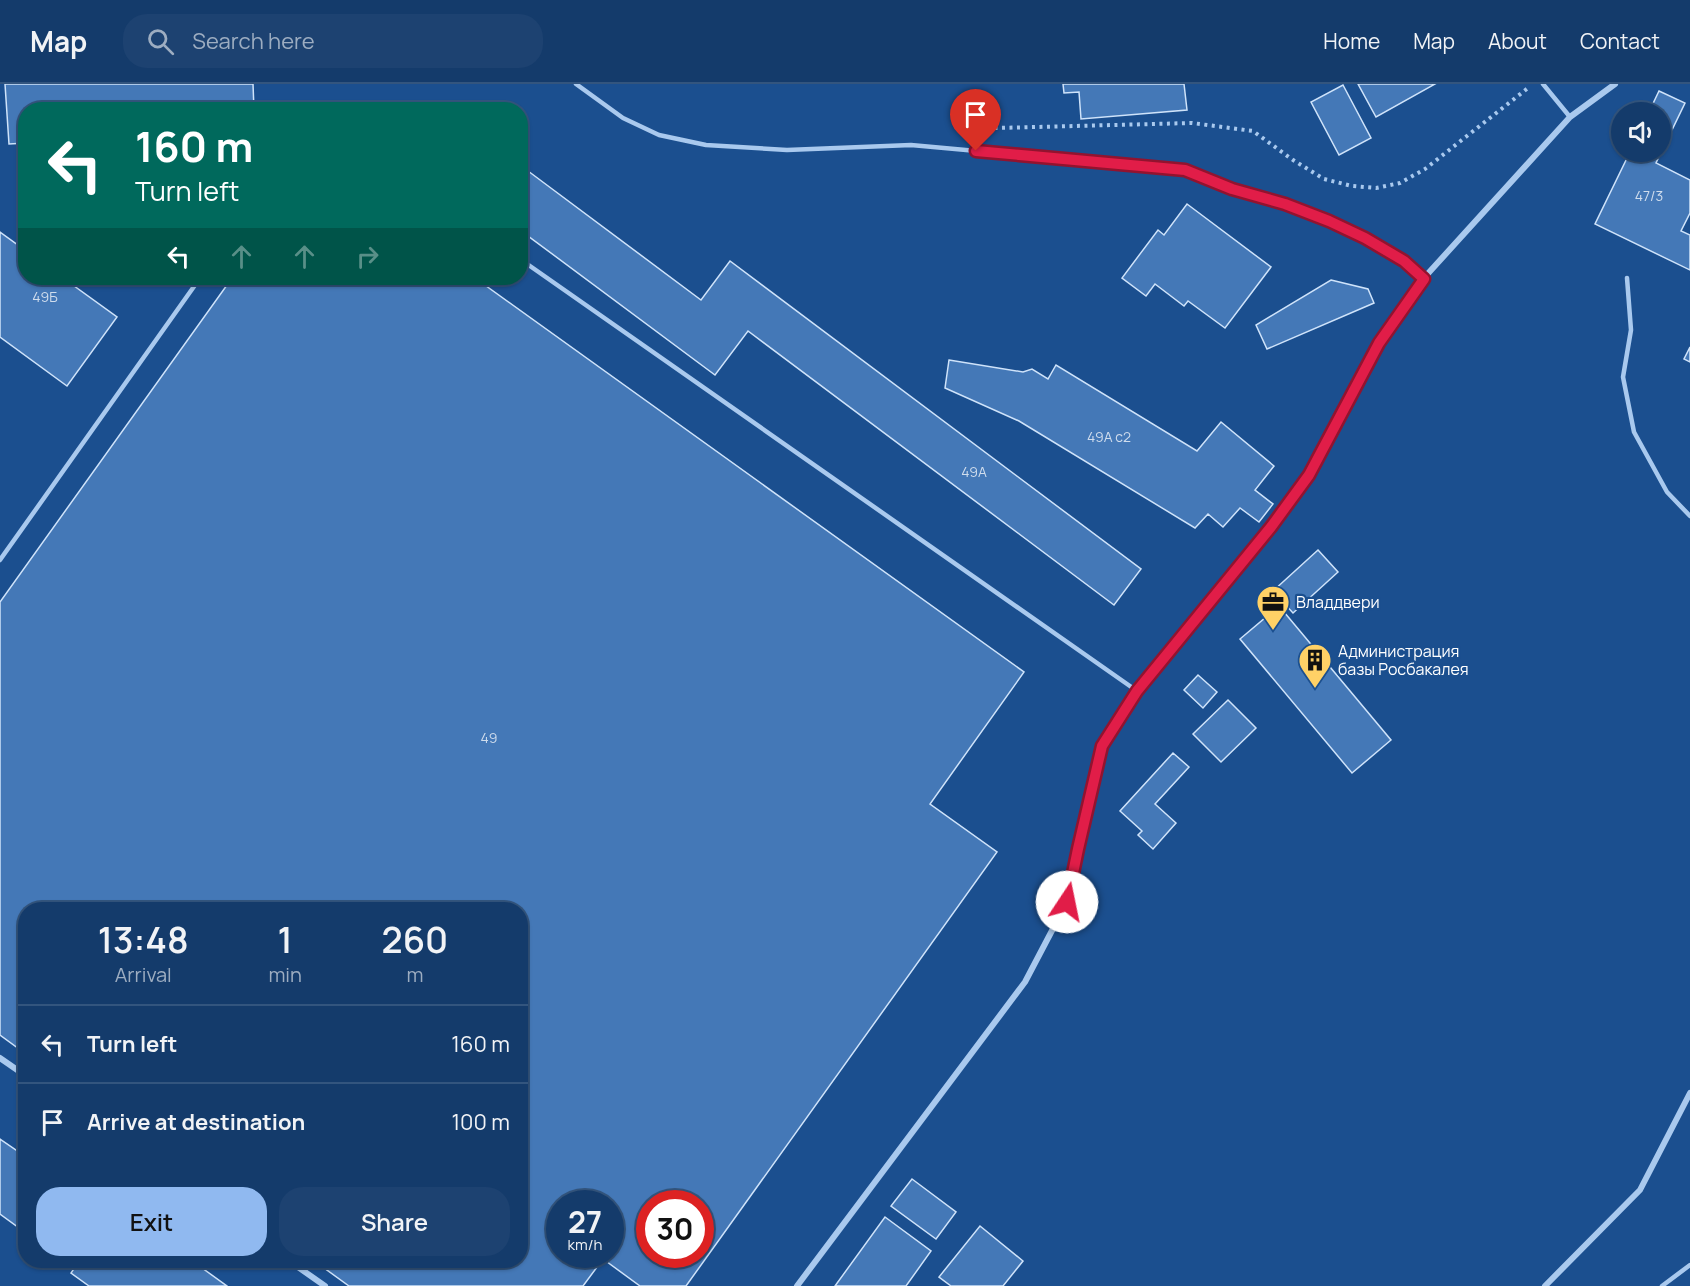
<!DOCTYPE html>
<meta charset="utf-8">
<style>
:root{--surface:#143b6b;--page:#1d4271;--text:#f1f3f6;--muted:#9dadc1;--line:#33557e;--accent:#90b9f0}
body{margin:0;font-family:Manrope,sans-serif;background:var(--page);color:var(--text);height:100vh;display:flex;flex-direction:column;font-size:22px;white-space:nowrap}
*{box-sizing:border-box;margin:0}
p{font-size:20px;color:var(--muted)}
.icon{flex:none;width:33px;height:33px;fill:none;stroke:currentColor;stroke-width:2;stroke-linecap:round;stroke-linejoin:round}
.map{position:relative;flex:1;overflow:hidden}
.drawer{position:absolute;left:18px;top:818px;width:510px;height:366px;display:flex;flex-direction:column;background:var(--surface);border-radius:24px;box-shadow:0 2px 4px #0004,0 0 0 2px var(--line)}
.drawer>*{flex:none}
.guide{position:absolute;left:18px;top:18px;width:510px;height:183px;border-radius:24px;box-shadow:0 2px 4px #0004,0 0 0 2px var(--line);background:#00695c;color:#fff;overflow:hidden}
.controls{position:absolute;left:1611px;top:18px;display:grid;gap:12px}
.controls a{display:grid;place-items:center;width:60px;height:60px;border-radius:50%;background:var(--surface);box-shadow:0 2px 4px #0004,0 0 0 2px var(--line);font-size:30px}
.speed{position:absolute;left:546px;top:1106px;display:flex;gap:12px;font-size:30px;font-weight:700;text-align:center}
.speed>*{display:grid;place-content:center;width:78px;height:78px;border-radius:50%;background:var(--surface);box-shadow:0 2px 4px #0004,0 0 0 2px var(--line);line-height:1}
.speed small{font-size:15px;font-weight:400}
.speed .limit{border:9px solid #d22;background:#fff;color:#111}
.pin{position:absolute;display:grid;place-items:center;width:51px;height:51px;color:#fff;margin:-62px -26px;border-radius:50% 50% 50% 0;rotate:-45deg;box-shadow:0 0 6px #0007}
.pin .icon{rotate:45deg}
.me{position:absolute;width:66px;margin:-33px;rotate:11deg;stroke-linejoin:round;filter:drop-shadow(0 0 4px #0008)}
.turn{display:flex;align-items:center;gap:21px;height:126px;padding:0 18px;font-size:27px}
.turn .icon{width:78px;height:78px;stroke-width:2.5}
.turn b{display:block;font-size:42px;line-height:51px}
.lanes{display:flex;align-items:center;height:57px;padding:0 18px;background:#0003;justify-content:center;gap:30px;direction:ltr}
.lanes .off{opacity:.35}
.eta{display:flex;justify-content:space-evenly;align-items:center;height:102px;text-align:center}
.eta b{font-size:36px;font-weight:600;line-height:42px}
.primary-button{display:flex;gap:12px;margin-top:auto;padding:12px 18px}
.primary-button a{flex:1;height:69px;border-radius:24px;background:var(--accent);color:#111;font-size:24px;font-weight:600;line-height:69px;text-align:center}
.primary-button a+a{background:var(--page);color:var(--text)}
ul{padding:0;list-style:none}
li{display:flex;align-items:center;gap:18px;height:78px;padding:0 18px;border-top:2px solid var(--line)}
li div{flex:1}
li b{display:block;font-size:22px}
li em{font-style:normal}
header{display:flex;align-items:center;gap:36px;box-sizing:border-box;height:84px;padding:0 30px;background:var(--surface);border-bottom:2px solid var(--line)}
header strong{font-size:28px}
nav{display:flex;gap:33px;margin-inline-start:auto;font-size:21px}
.search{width:420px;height:54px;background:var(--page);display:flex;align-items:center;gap:15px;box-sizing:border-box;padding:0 21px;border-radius:24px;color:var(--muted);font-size:22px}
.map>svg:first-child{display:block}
.building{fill:#4478b7;stroke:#cfe3fa;stroke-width:1.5;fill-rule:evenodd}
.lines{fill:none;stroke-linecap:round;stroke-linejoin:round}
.path{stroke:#a9c9ee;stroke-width:4;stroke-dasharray:3 4.5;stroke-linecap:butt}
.service{stroke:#a9c9ee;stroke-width:4.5}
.minor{stroke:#a9c9ee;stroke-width:6}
.route-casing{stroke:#92132f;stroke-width:15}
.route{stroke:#e11d48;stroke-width:10}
.labels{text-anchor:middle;stroke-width:4.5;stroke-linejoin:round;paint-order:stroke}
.number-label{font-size:14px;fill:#d0dded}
.poi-label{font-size:16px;fill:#fff;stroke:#1b4f8f;text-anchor:start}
</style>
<header>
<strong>Map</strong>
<div class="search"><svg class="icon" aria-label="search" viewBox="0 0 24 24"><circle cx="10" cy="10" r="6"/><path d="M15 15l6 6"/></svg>Search here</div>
<nav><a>Home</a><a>Map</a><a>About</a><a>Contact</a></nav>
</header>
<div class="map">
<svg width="1690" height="1202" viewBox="0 0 1690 1202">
<rect width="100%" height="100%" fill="#1b4f8f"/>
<g class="building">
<path d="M5 0H253L254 26H26V59L9 60Z"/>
<path d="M1063 0H1184L1187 26 1081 35 1079 8 1064 9Z"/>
<path d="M1358 0H1435L1376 33Z"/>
<path d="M1343 1 1371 54 1339 71 1311 18Z"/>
<path d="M1659 7 1685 19 1656 79 1690 96V129L1681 147 1690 151V186L1595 140 1630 68H1660V28H1649Z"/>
<path d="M520 81 701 216 730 177 1141 485 1114 521 748 247 715 291 520 146Z"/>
<path d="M1187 120 1271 183 1225 244 1188 217 1184 222 1155 200 1146 212 1122 194 1158 146 1164 151Z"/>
<path d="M0 148 26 167V194H63L117 233 67 302 0 253Z"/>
<path d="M232 194H475L1024 588 930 720 997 768 686 1202H640L603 1175 583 1202H349L313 1176H520V825H26V970L0 951V518ZM560 1119H610V1170H560ZM650 1119H700V1170H650Z"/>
<path d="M1331 196 1368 205 1374 219 1267 265 1256 241Z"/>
<path d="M1690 263V278L1684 275Z"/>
<path d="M949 276 1023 288 1032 285 1048 295 1056 281 1197 367 1221 338 1274 382 1255 406 1273 420 1259 438 1240 424 1223 443 1208 430 1195 444 1019 337 945 304Z"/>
<path d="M1318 466 1338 488 1293 529 1273 507Z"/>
<path d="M1279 522 1391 656 1352 689 1240 555Z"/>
<path d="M1198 591 1217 608 1203 624 1184 606Z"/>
<path d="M1228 616 1256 644 1221 678 1193 650Z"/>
<path d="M1173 669 1189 683 1155 720 1176 739 1153 765 1138 751 1142 747 1120 727Z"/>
<path d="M0 1055 26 1073V1149L0 1130Z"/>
<path d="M912 1095 956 1128 936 1155 891 1122Z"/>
<path d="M885 1133 931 1167 906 1202H835Z"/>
<path d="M980 1142 1023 1177 1003 1202H951L939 1193Z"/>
<path d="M80 1176H191L227 1202H89L71 1189Z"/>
</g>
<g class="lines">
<path class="path" d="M957 45 1192 39 1253 47 1293 76 1324 95 1352 102 1376 104 1400 99 1425 85 1528 4"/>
<g class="service">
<path d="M576 0 623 34 659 51 706 61 787 66 911 61 1185 86 1232 105 1285 120 1329 137 1365 154 1404 177 1423 195"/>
<path d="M1543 0 1570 33"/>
<path d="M520 175 1137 607"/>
<path d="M1627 194 1631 246 1623 293 1634 348 1667 408 1690 432"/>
<path d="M0 476 200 194"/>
<path d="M1662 1202 1690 1181"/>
</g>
<g class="minor">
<path d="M0 974 26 992"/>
<path d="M288 1176 325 1202"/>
<path d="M797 1202 1025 898 1067 818 1078 765 1102 662 1137 607 1271 443 1309 391 1379 259 1423 195 1570 33 1615 0"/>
<path d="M1545 1202 1640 1106 1690 1009"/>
</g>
</g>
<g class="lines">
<defs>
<path id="route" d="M976 67 1185 86 1232 105 1285 120 1329 137 1365 154 1404 177 1424 195 1379 259 1309 391 1271 443 1137 607 1102 662 1078 765 1067 818"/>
</defs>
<use href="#route" class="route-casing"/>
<use href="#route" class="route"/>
</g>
<defs>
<symbol id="office-pin" viewBox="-11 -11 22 30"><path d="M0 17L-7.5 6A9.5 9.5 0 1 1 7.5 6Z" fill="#ffd166" stroke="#1b4f8f"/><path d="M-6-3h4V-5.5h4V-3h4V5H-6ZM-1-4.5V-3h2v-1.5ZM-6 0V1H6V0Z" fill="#111"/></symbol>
<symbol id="building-pin" viewBox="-11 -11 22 30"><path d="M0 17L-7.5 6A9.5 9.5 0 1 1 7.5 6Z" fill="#ffd166" stroke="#1b4f8f"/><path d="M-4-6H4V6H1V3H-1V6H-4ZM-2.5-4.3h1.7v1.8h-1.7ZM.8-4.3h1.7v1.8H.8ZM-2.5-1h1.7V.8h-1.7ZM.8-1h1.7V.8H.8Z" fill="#111"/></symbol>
</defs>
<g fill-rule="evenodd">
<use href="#office-pin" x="1254" y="499" width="38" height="52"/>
<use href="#building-pin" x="1296" y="557" width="38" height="52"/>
</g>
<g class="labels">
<g class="number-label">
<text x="1649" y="117">47/3</text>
<text x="45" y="218">49Б</text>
<text x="1109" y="358">49А с2</text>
<text x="974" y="393">49А</text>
<text x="489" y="659">49</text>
</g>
<g class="poi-label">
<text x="1296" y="524">Владдвери</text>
<text x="1338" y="573">Администрация<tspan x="1338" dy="18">базы Росбакалея</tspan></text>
</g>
</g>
</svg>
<div class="controls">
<a><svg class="icon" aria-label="sound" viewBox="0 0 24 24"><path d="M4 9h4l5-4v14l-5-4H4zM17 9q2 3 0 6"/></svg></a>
</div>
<div class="speed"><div>27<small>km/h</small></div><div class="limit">30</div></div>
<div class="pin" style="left:976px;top:67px;background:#d93025"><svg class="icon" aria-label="arrive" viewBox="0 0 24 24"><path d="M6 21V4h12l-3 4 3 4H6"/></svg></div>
<svg class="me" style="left:1067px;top:818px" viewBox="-20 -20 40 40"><circle r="19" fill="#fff"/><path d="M0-13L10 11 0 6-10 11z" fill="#e11d48"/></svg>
<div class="guide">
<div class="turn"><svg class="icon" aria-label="left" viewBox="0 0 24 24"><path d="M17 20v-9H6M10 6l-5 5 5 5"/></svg><div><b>160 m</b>Turn left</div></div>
<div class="lanes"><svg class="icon" aria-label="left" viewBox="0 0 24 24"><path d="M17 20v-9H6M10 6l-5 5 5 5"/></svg><svg class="icon off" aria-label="ahead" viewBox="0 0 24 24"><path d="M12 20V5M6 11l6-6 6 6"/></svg><svg class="icon off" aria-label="ahead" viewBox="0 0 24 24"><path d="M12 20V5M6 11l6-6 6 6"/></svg><svg class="icon off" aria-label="right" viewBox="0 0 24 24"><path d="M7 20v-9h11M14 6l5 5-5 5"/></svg></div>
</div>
<section class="drawer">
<div class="eta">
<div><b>13:48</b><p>Arrival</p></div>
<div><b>1</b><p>min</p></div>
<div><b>260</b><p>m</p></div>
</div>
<ul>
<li><svg class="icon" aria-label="left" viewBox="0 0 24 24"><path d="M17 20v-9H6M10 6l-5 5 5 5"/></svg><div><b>Turn left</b></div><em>160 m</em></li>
<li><svg class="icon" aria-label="arrive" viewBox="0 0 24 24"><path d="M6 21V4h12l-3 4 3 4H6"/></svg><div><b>Arrive at destination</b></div><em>100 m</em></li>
</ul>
<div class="primary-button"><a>Exit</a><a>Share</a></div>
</section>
</div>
